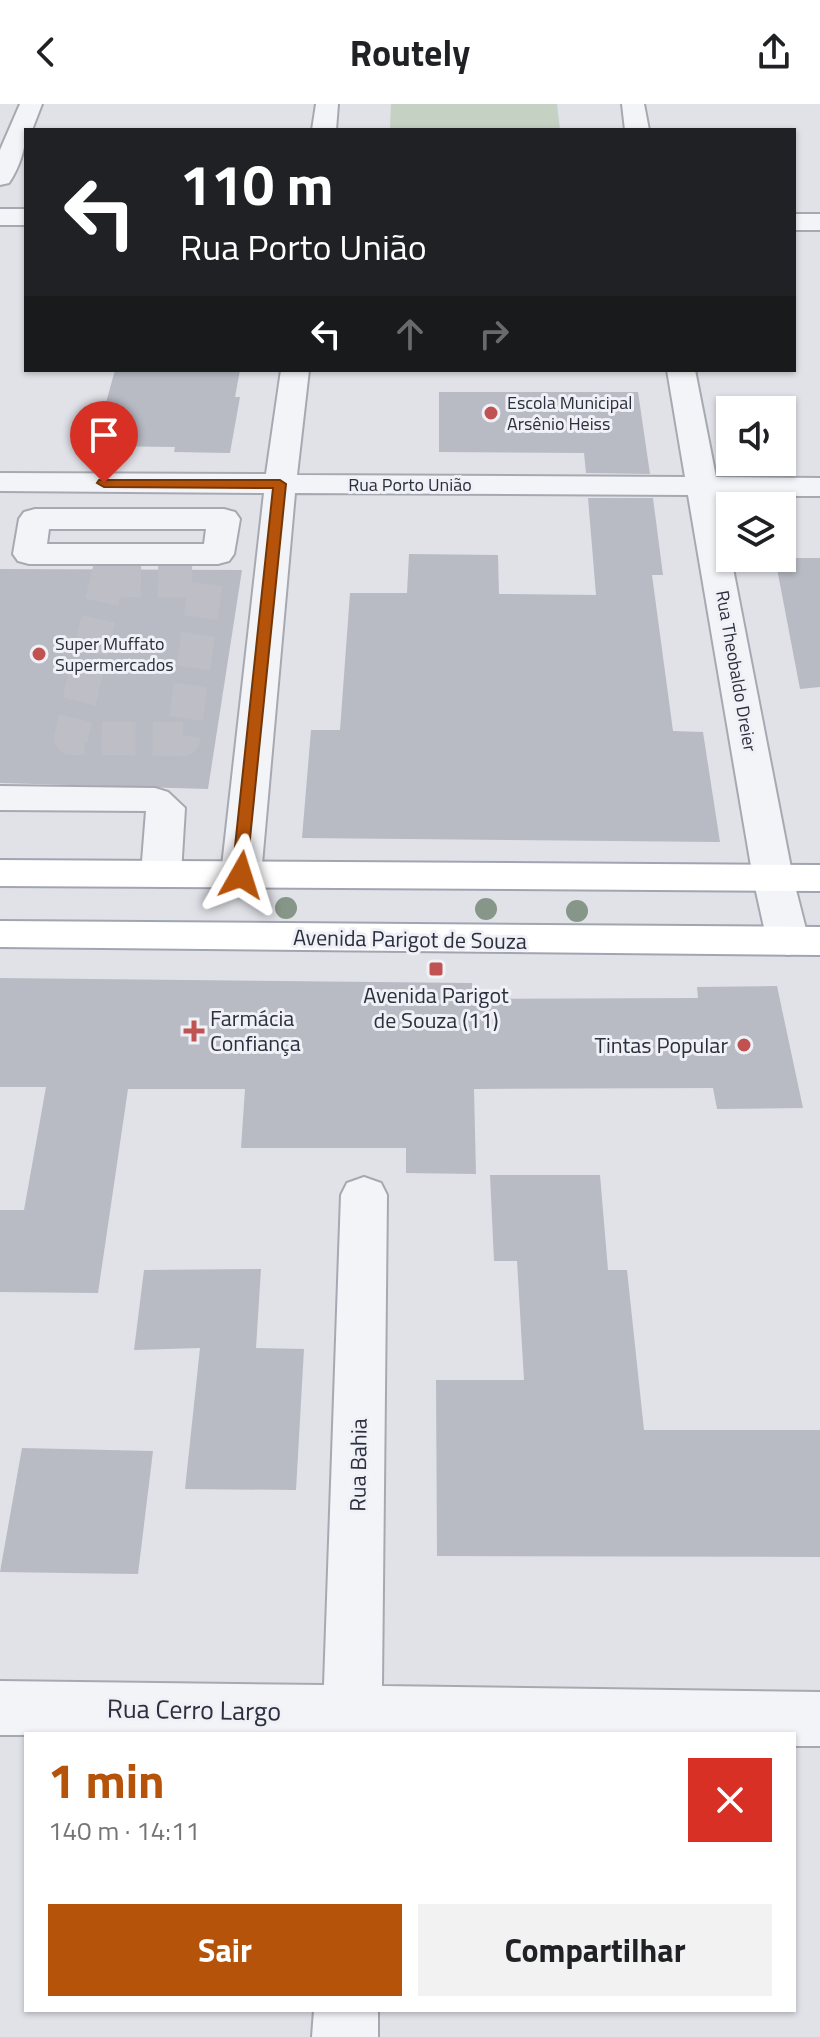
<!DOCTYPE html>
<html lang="pt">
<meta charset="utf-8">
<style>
:root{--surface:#fff;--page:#f2f2f2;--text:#202124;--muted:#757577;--accent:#b45309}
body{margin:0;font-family:"Titillium Web",sans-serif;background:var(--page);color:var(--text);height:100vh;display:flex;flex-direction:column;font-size:30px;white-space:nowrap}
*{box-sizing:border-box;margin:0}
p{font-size:26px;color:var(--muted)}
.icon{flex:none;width:44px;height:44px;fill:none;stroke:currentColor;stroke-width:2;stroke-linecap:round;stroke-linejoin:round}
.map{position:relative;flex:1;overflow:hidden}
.side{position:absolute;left:24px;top:1628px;width:772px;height:280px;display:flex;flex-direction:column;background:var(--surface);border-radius:0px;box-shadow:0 2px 6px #0004}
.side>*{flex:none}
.top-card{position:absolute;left:24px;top:24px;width:772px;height:244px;border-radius:0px;box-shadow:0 2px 6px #0004;background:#202124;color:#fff;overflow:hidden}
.fabs{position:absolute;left:716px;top:292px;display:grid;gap:16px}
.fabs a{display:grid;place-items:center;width:80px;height:80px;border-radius:0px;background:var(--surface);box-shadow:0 2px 6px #0004;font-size:40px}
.pin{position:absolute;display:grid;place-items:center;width:68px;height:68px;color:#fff;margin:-82px -34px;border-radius:50% 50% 50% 0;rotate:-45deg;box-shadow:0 0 8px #0007}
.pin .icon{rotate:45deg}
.me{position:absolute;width:88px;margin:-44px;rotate:6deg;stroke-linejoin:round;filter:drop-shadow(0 0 6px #0008)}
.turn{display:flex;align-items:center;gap:28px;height:168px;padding:0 24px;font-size:36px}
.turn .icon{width:104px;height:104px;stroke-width:2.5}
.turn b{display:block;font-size:56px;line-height:68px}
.lanes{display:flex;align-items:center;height:76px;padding:0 24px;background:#0003;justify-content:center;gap:40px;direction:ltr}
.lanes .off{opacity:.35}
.round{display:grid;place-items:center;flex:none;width:84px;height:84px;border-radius:0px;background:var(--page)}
.head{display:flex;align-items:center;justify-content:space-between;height:136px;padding:0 24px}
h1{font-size:48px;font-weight:700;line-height:60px;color:var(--accent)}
.action{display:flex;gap:16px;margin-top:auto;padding:16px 24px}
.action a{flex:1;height:92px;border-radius:0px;background:var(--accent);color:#fff;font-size:32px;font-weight:700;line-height:92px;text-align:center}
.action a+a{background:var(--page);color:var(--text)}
header{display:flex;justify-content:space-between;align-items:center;height:104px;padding:0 24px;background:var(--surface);font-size:36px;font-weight:700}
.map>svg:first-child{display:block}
.green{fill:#c4d1c3}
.building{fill:#b8bbc4}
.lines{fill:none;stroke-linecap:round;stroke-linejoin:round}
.minor-tunnel{stroke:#bdbec6;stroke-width:34;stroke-dasharray:34 17;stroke-linecap:butt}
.minor-casing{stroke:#a7a9b2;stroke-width:4}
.major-casing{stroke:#a1a5b2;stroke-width:4}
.minor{fill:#f3f4f7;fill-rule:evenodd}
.major{fill:#fff;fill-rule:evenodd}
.tree{fill:#869688}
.route{fill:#b45309;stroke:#753606;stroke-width:2}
.poi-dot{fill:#c05352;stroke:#f0f1f6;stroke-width:3}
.labels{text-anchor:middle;stroke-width:6;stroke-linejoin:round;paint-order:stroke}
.far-poi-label{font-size:18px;fill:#2b2f3e;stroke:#f0f1f6;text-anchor:start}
.far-street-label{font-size:18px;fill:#2b2f3e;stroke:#f0f1f6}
.street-label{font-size:22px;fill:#2b2f3e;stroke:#f0f1f6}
.poi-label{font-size:22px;fill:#2b2f3e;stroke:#f0f1f6}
.near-street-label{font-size:26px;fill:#2b2f3e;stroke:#f0f1f6}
</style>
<header><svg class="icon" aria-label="back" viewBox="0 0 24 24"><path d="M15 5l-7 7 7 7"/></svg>Routely<svg class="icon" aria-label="share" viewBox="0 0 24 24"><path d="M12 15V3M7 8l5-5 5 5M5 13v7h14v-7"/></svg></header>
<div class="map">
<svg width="820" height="1933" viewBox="0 0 820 1933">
<rect width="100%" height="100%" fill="#e1e2e8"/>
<path class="green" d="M391 0H557L560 26H390Z"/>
<g class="building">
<path d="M115 266H240L235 293H240L230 349 174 348 175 343 94 342Z"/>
<path d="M439 288H638L650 370 586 369 584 349 439 348Z"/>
<path d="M588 394H653L663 471H652L673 627 703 628 720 738 302 734 311 626H340L350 489H407L409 450 498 451 499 490 596 491Z"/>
<path d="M775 454H820V583L800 585Z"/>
<path d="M0 465 242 466 208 685 0 679Z"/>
<path d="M0 874 472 879V895L698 894 697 883 777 882 803 1004 717 1005 713 984 474 985 476 1070 406 1069V1044H241L245 985H128L98 1189 0 1188V1106H24L46 983H0Z"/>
<path d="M490 1071H600L608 1166H627L644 1326H820V1453L437 1452 436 1276H524L517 1157H494Z"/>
<path d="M261 1165 256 1244 304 1245 296 1386 185 1385 200 1244 134 1246 144 1166Z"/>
<path d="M22 1344 153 1347 138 1470 0 1468Z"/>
</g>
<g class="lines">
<g class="minor-tunnel">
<path d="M107 476 206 477 183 635 71 634Z"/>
<path d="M107 476 110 465"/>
</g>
<defs>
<g id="minor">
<path d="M20 0H42L32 26H26C26 44 19 64 9 79L0 81V46Z"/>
<path d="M316 0H338L336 26H312Z"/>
<path d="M622 0H644L649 26H625Z"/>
<rect x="0" y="105" width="26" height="16"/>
<rect x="794" y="110" width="26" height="16"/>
<path d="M281 266H309L297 371 685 373 667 266H695L716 373 820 374V392H719L793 774 809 837 803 847 788 851 773 847 767 837 753 774 688 391 295 389 261 771 255 780 241 784 227 780 221 771 264 389 0 387V369L266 370Z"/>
<path d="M35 405H224L235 408 240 415 234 450 229 457 218 460H29L18 457 13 450 19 415 24 408ZM49 425H206L204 440H47Z"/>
<path d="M0 682 155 684 168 688 185 704 181 770 175 779 161 783 147 779 141 770 146 707 0 706Z"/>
<path d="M364 1073 381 1079 387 1091 382 1582 820 1588V1642H794V1630L0 1631V1577L324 1581 341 1091 347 1079Z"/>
<path d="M314 1906H378V1933H312Z"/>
</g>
<g id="major">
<path d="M0 756 820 761V787L0 782Z"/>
<path d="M0 817 820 823V851L0 843Z"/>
</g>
</defs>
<use href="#minor" class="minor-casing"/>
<use href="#major" class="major-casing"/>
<use href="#minor" class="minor"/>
<use href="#major" class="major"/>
</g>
<g class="tree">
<circle cx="286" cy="804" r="11"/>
<circle cx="486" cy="805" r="11"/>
<circle cx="577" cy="807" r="11"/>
</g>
<path class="route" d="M99 376H280L286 380 246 774H235L232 771 273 384 104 383 97 379Z"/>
<g class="poi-dot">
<circle cx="491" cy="309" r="8"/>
<circle cx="39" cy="550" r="8"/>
<rect x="428" y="857" width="16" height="16" rx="4"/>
<path d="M190 915h8v8h8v8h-8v8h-8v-8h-8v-8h8z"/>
<circle cx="744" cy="941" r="8"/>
</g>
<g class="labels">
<g class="far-poi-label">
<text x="507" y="305">Escola Municipal<tspan x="507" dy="21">Arsênio Heiss</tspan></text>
<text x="55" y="546">Super Muffato<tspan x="55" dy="21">Supermercados</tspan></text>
</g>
<g class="far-street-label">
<text x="410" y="387">Rua Porto União</text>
<text transform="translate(736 567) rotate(80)" y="6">Rua Theobaldo Dreier</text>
</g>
<g class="street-label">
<text transform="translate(410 835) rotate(1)" y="8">Avenida Parigot de Souza</text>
<text transform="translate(358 1361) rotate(-89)" y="8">Rua Bahia</text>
</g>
<g class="poi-label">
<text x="436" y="899">Avenida Parigot<tspan x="436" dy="25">de Souza (11)</tspan></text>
<text x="210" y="922" text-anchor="start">Farmácia<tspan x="210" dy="25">Confiança</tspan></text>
<text x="728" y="949" text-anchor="end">Tintas Popular</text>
</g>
<g class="near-street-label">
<text transform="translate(194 1606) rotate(1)" y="9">Rua Cerro Largo</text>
</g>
</g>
</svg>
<div class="fabs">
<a><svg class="icon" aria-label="sound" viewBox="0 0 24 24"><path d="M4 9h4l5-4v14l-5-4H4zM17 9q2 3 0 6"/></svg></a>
<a><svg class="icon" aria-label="layers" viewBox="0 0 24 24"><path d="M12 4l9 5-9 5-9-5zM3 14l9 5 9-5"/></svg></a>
</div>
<div class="pin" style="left:104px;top:379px;background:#d93025"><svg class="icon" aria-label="arrive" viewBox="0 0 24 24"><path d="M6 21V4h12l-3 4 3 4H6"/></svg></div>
<svg class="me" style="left:241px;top:771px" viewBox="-20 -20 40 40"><path d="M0-17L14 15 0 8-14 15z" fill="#b45309" stroke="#fff" stroke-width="4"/></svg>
<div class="top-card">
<div class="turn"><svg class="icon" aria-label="left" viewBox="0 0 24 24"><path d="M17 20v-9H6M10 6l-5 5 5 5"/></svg><div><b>110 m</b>Rua Porto União</div></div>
<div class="lanes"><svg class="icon" aria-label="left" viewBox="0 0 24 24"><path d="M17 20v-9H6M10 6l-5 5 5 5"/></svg><svg class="icon off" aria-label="ahead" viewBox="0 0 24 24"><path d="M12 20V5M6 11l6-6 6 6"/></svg><svg class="icon off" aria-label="right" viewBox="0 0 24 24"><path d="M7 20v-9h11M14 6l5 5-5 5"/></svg></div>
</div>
<section class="side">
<div class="head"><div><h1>1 min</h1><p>140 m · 14:11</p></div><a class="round" style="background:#d93025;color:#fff"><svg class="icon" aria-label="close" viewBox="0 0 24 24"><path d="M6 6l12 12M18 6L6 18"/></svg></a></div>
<div class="action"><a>Sair</a><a>Compartilhar</a></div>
</section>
</div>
